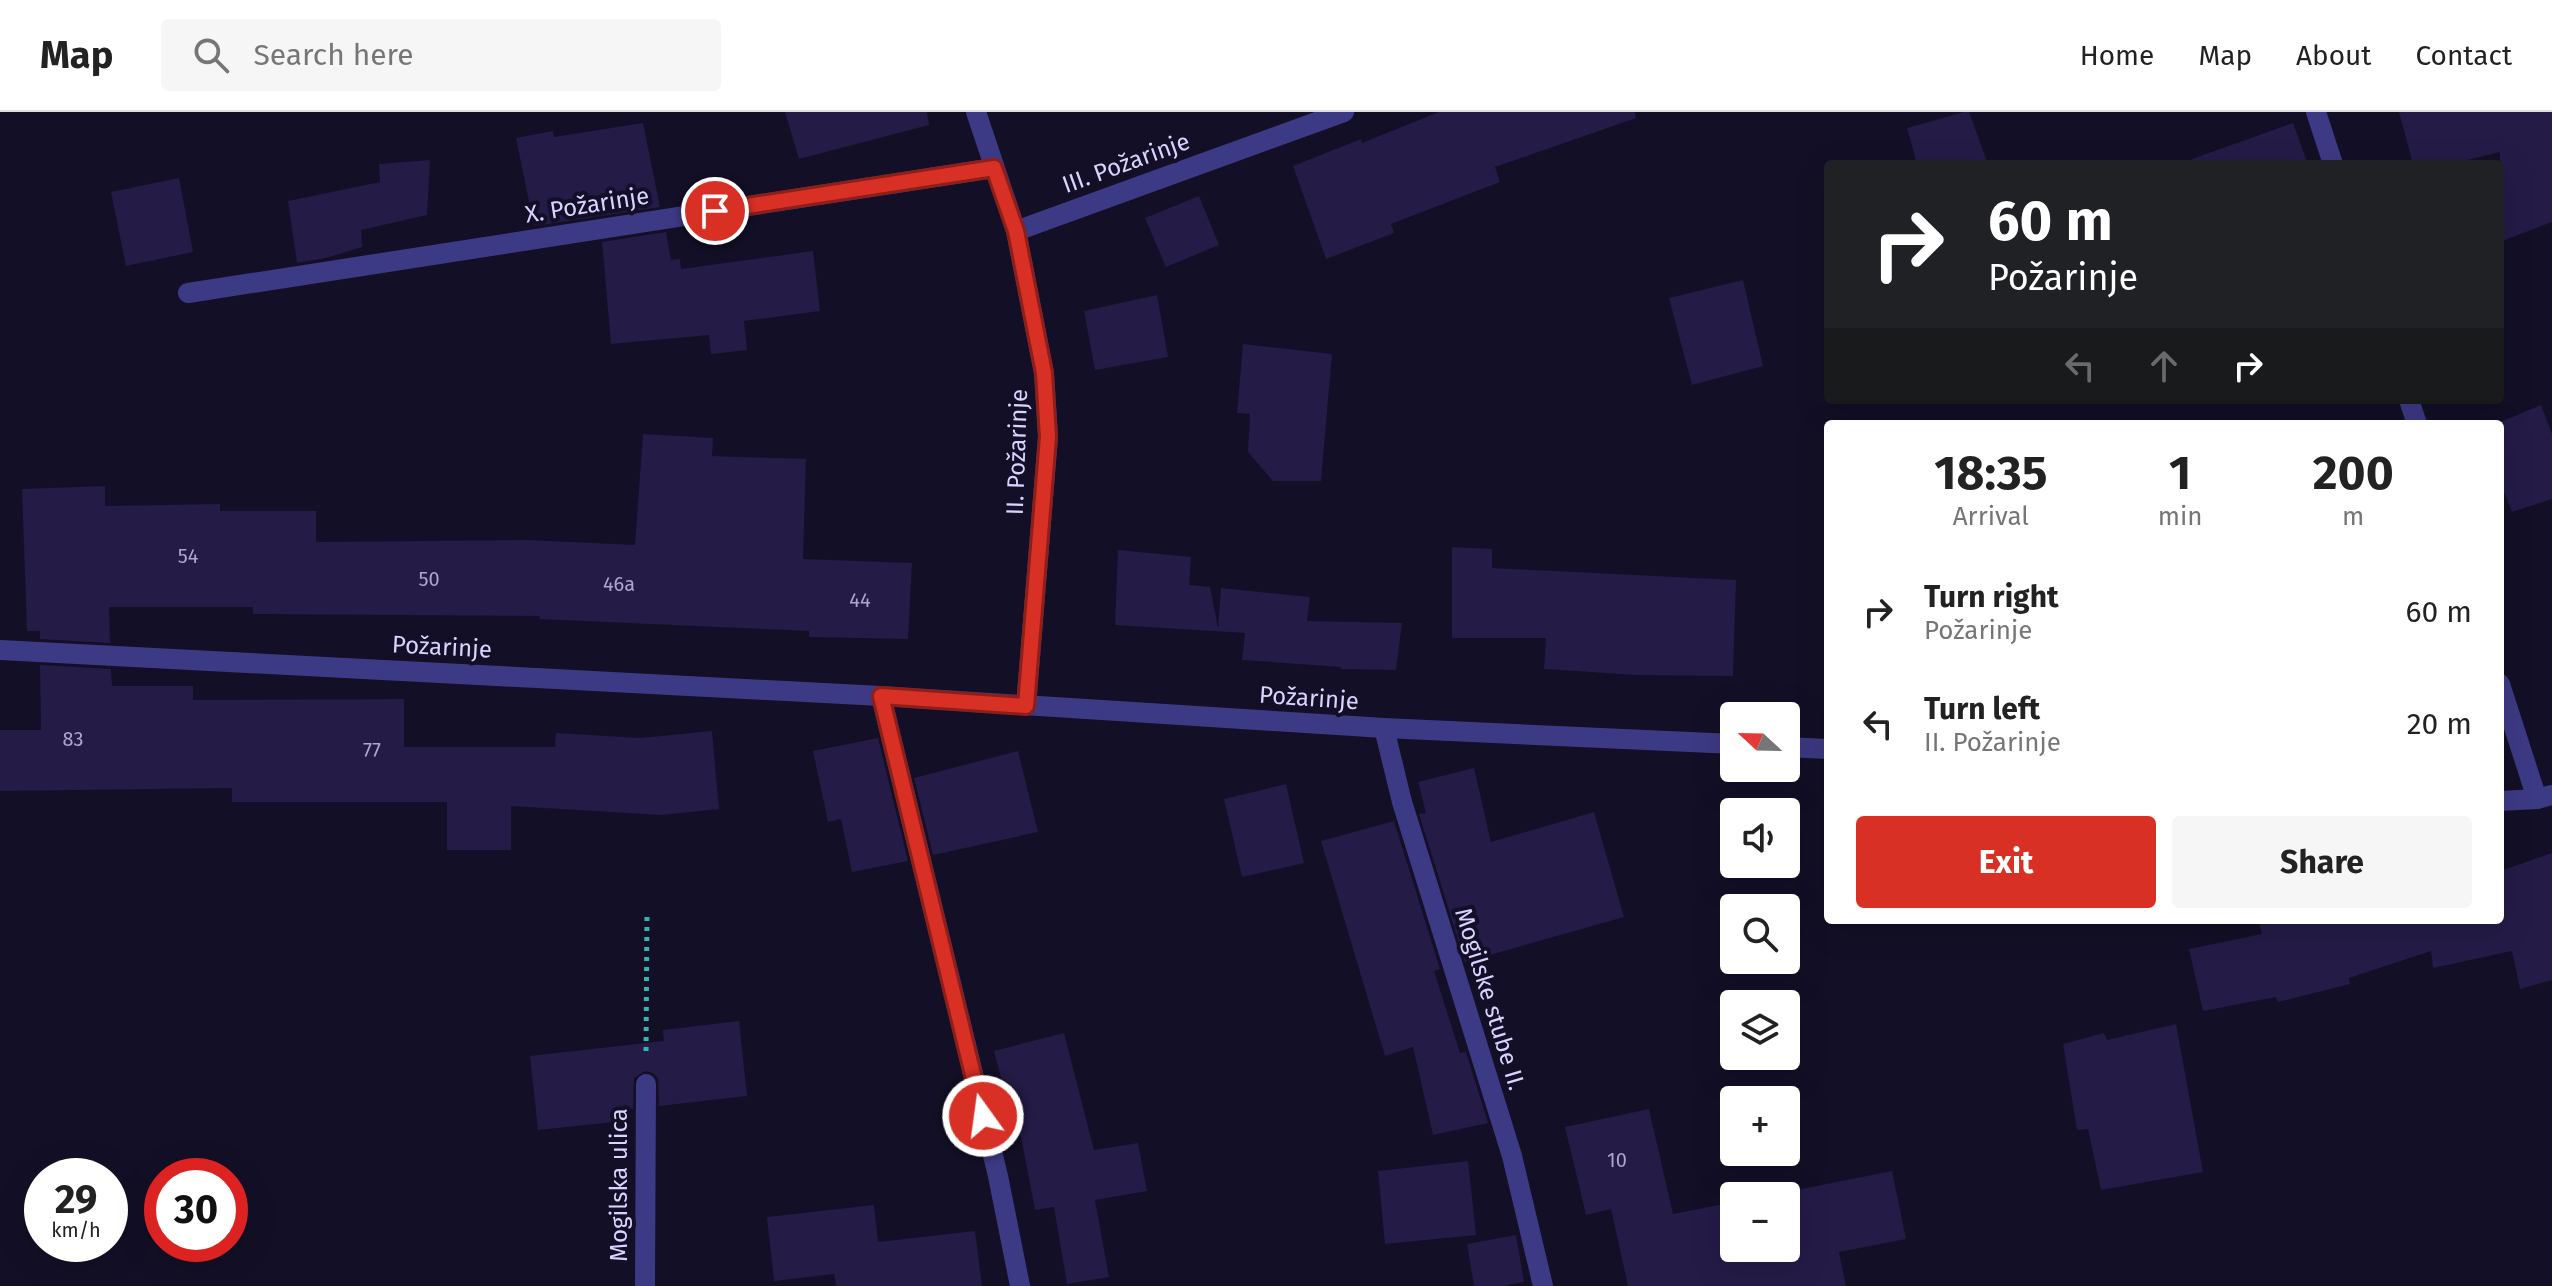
<!DOCTYPE html>
<meta charset="utf-8">
<style>
:root{--surface:#fff;--page:#f6f6f6;--text:#222;--muted:#767676;--line:#e0e0e0;--accent:#d93025}
body{margin:0;font-family:"Fira Sans",sans-serif;background:var(--page);color:var(--text);height:100vh;display:flex;flex-direction:column;font-size:30px;white-space:nowrap}
*{box-sizing:border-box;margin:0}
p{font-size:26px;color:var(--muted)}
.icon{flex:none;width:44px;height:44px;fill:none;stroke:currentColor;stroke-width:2;stroke-linecap:round;stroke-linejoin:round}
.map{position:relative;flex:1;overflow:hidden}
.details{position:absolute;left:1824px;top:308px;width:680px;height:504px;display:flex;flex-direction:column;background:var(--surface);border-radius:8px;box-shadow:0 8px 32px #0002}
.details>*{flex:none}
.banner{position:absolute;left:1824px;top:48px;width:680px;height:244px;border-radius:8px;box-shadow:0 8px 32px #0002;background:#202124;color:#fff;overflow:hidden}
.needle{width:52px;rotate:292deg}
.controls{position:absolute;left:1720px;top:590px;display:grid;gap:16px}
.controls a{display:grid;place-items:center;width:80px;height:80px;border-radius:8px;background:var(--surface);box-shadow:0 8px 32px #0002;font-size:40px}
.speed{position:absolute;left:24px;top:1046px;display:flex;gap:16px;font-size:40px;font-weight:700;text-align:center}
.speed>*{display:grid;place-content:center;width:104px;height:104px;border-radius:50%;background:var(--surface);box-shadow:0 8px 32px #0002;line-height:1}
.speed small{font-size:20px;font-weight:400}
.speed .limit{border:12px solid #d22;background:#fff;color:#111}
.pin{position:absolute;display:grid;place-items:center;width:68px;height:68px;color:#fff;margin:-34px;border:4px solid #fff;border-radius:50%;box-shadow:0 2px 8px #0007}
.me{position:absolute;width:88px;margin:-44px;rotate:346deg;stroke-linejoin:round;filter:drop-shadow(0 0 6px #0008)}
.turn{display:flex;align-items:center;gap:28px;height:168px;padding:0 32px;font-size:36px}
.turn .icon{width:104px;height:104px;stroke-width:2.5}
.turn b{display:block;font-size:56px;line-height:68px}
.lanes{display:flex;align-items:center;height:76px;padding:0 32px;background:#0003;justify-content:center;gap:40px;direction:ltr}
.lanes .off{opacity:.35}
.eta{display:flex;justify-content:space-evenly;align-items:center;height:136px;text-align:center}
.eta b{font-size:48px;font-weight:700;line-height:56px}
.button{display:flex;gap:16px;margin-top:auto;padding:16px 32px}
.button a{flex:1;height:92px;border-radius:8px;background:var(--accent);color:#fff;font-size:32px;font-weight:700;line-height:92px;text-align:center}
.button a+a{background:var(--page);color:var(--text)}
ul{padding:0;list-style:none}
li{display:flex;align-items:center;gap:24px;height:112px;padding:0 32px}
li div{flex:1}
li b{display:block;font-size:30px}
li em{font-style:normal}
header{display:flex;align-items:center;gap:48px;box-sizing:border-box;height:112px;padding:0 40px;background:var(--surface);border-bottom:2px solid var(--line)}
header strong{font-size:38px}
nav{display:flex;gap:44px;margin-inline-start:auto;font-size:28px}
.search{width:560px;height:72px;background:var(--page);display:flex;align-items:center;gap:20px;box-sizing:border-box;padding:0 28px;border-radius:8px;color:var(--muted);font-size:30px}
.map>svg:first-child{display:block}
.building{fill:#241b47}
.lines{fill:none;stroke-linecap:round;stroke-linejoin:round}
.path{stroke:#2fb8b0;stroke-width:5;stroke-dasharray:4 6;stroke-linecap:butt}
.minor{stroke:#3d3a85;stroke-width:20}
.route-casing{stroke:#8d1f18;stroke-width:20}
.route{stroke:#d93025;stroke-width:14}
.labels{text-anchor:middle;stroke-width:8;stroke-linejoin:round;paint-order:stroke}
.number-label{font-size:20px;fill:#aca6d1}
.street-label{font-size:24px;fill:#d9d4ff;stroke:#130f26}
</style>
<header>
<strong>Map</strong>
<div class="search"><svg class="icon" aria-label="search" viewBox="0 0 24 24"><circle cx="10" cy="10" r="6"/><path d="M15 15l6 6"/></svg>Search here</div>
<nav><a>Home</a><a>Map</a><a>About</a><a>Contact</a></nav>
</header>
<div class="map">
<svg width="2552" height="1174" viewBox="0 0 2552 1174">
<rect width="100%" height="100%" fill="#130f26"/>
<g class="building">
<path d="M785 0H927L929 13 799 47Z"/>
<path d="M1439 0H1635L1636 6 1495 55 1500 70 1391 112 1394 121 1326 147 1293 54 1361 27 1362 31Z"/>
<path d="M1964 0H1969L1988 52H1917L1907 16Z"/>
<path d="M2399 0H2552V110L2500 130V40L2450 52H2413Z"/>
<path d="M643 11 660 95 534 114 516 26 553 19 554 25Z"/>
<path d="M2293 11 2308 52H2193L2192 47Z"/>
<path d="M430 48 427 103 361 118 362 135 326 146 297 151 288 89 380 70 379 52Z"/>
<path d="M179 66 193 140 126 154 111 80Z"/>
<path d="M1199 84 1219 133 1166 155 1145 106Z"/>
<path d="M666 120 671 148 680 147 681 157 813 139 820 199 744 209 747 238 711 242 709 223 611 232 602 130Z"/>
<path d="M1743 168 1763 254 1692 273 1669 186Z"/>
<path d="M1157 183 1168 245 1095 258 1084 199Z"/>
<path d="M1243 232 1332 242 1321 369H1273L1248 340 1250 302 1237 301Z"/>
<path d="M2541 293 2552 322V387L2512 400 2500 370V310Z"/>
<path d="M643 322 713 326 712 344 806 347 803 447 912 451 908 527 809 525V519L539 507 540 504 253 502V495H109L110 531 40 527V519H27L22 377 105 374V394L220 392V399H316V430L526 428 635 433Z"/>
<path d="M1452 435 1492 437V456L1736 468 1733 564 1637 563 1544 557 1546 526H1452Z"/>
<path d="M1118 438 1191 445 1189 473 1210 475 1218 516 1221 476 1310 485 1307 509 1402 511 1396 558 1341 557V555L1242 548 1245 521 1115 513Z"/>
<path d="M40 553 111 557 112 574H193V588L404 587V635H555L556 621 640 626 712 619 719 697 661 703 511 694V738H447V690H232V676L0 679V618H41Z"/>
<path d="M878 626 908 749 852 760 841 707 828 710 813 639Z"/>
<path d="M1018 639 1038 720 933 743 914 666Z"/>
<path d="M1474 656 1491 730 1594 700 1624 805 1465 850 1419 702 1426 701 1418 670Z"/>
<path d="M1286 672 1304 751 1242 765 1224 687Z"/>
<path d="M1394 709 1440 857 1434 859 1460 941 1466 940 1488 1011 1433 1023 1413 935 1385 944 1321 729Z"/>
<path d="M2552 741V868L2520 877 2512 839 2433 856 2431 839 2349 866 2350 872 2278 890 2276 885 2203 899 2189 837 2262 822 2258 808H2500V759Z"/>
<path d="M739 909 747 984 659 994 658 966 653 961 645 959 634 966 633 997 613 999 614 1010 538 1018 530 944 664 929 663 918Z"/>
<path d="M2176 912 2203 1060 2101 1078 2088 1017 2077 1018 2063 932 2104 921 2107 928Z"/>
<path d="M1064 921 1094 1038 1138 1031 1147 1079 1095 1088 1109 1165 1067 1172 1054 1095 1035 1098 1018 1009 1013 1010 994 939Z"/>
<path d="M1649 997 1673 1102 1734 1090V1136H1786V1084H1767L1892 1059 1906 1127 1839 1140 1846 1174H1628L1611 1097 1586 1103 1565 1015Z"/>
<path d="M1468 1049 1476 1123 1385 1132 1378 1059Z"/>
<path d="M874 1093 878 1130 975 1119 982 1174H836L834 1162 774 1169 767 1105Z"/>
<path d="M1516 1123 1524 1170 1503 1174H1474L1467 1132Z"/>
</g>
<g class="lines">
<path class="path" d="M646 939 647 799"/>
<g class="minor">
<path d="M976 0 1016 119 1044 261 1048 325 1026 594"/>
<path d="M2316 0 2333 52"/>
<path d="M1016 119 1344 0"/>
<path d="M188 181 994 56"/>
<path d="M2409 288 2417 312"/>
<path d="M0 538 881 584 1384 616 1734 632"/>
<path d="M2500 572 2537 687"/>
<path d="M881 584 998 1064 1020 1174"/>
<path d="M1384 616 1402 690 1512 1044 1543 1174"/>
<path d="M1786 635 1828 637"/>
<path d="M2500 689 2537 687 2552 683"/>
<path d="M645 1174 646 972"/>
</g>
</g>
<g class="lines">
<defs>
<path id="route" d="M715 99 994 56 1016 119 1044 261 1048 325 1026 594 881 584 983 1004"/>
</defs>
<use href="#route" class="route-casing"/>
<use href="#route" class="route"/>
</g>
<g class="labels">
<g class="number-label">
<text x="188" y="451">54</text>
<text x="429" y="474">50</text>
<text x="619" y="479">46a</text>
<text x="860" y="495">44</text>
<text x="73" y="634">83</text>
<text x="372" y="645">77</text>
<text x="1617" y="1055">10</text>
</g>
<g class="street-label">
<text transform="translate(1126 51) rotate(-20)" y="8">III. Požarinje</text>
<text transform="translate(587 93) rotate(-9)" y="8">X. Požarinje</text>
<text transform="translate(1017 340) rotate(-88)" y="8">II. Požarinje</text>
<text transform="translate(442 535) rotate(3)" y="8">Požarinje</text>
<text transform="translate(1309 586) rotate(4)" y="8">Požarinje</text>
<text transform="translate(1490 887) rotate(73)" y="8">Mogilske stube II.</text>
<text transform="translate(619 1073) rotate(-90)" y="8">Mogilska ulica</text>
</g>
</g>
</svg>
<div class="controls">
<a><svg class="needle" viewBox="-14 -14 28 28"><path d="M0-13l5 13h-10z" fill="#e53935"/><path d="M0 13l5-13h-10z" fill="#767676"/></svg></a>
<a><svg class="icon" aria-label="sound" viewBox="0 0 24 24"><path d="M4 9h4l5-4v14l-5-4H4zM17 9q2 3 0 6"/></svg></a>
<a><svg class="icon" aria-label="search" viewBox="0 0 24 24"><circle cx="10" cy="10" r="6"/><path d="M15 15l6 6"/></svg></a>
<a><svg class="icon" aria-label="layers" viewBox="0 0 24 24"><path d="M12 4l9 5-9 5-9-5zM3 14l9 5 9-5"/></svg></a>
<a>+</a>
<a>−</a>
</div>
<div class="speed"><div>29<small>km/h</small></div><div class="limit">30</div></div>
<div class="pin" style="left:715px;top:99px;background:#d93025"><svg class="icon" aria-label="arrive" viewBox="0 0 24 24"><path d="M6 21V4h12l-3 4 3 4H6"/></svg></div>
<svg class="me" style="left:983px;top:1004px" viewBox="-20 -20 40 40"><circle r="17" fill="#d93025" stroke="#fff" stroke-width="3"/><path d="M0-11L8 9 0 5-8 9z" fill="#fff"/></svg>
<div class="banner">
<div class="turn"><svg class="icon" aria-label="right" viewBox="0 0 24 24"><path d="M7 20v-9h11M14 6l5 5-5 5"/></svg><div><b>60 m</b>Požarinje</div></div>
<div class="lanes"><svg class="icon off" aria-label="left" viewBox="0 0 24 24"><path d="M17 20v-9H6M10 6l-5 5 5 5"/></svg><svg class="icon off" aria-label="ahead" viewBox="0 0 24 24"><path d="M12 20V5M6 11l6-6 6 6"/></svg><svg class="icon" aria-label="right" viewBox="0 0 24 24"><path d="M7 20v-9h11M14 6l5 5-5 5"/></svg></div>
</div>
<section class="details">
<div class="eta">
<div><b>18:35</b><p>Arrival</p></div>
<div><b>1</b><p>min</p></div>
<div><b>200</b><p>m</p></div>
</div>
<ul>
<li><svg class="icon" aria-label="right" viewBox="0 0 24 24"><path d="M7 20v-9h11M14 6l5 5-5 5"/></svg><div><b>Turn right</b><p>Požarinje</p></div><em>60 m</em></li>
<li><svg class="icon" aria-label="left" viewBox="0 0 24 24"><path d="M17 20v-9H6M10 6l-5 5 5 5"/></svg><div><b>Turn left</b><p>II. Požarinje</p></div><em>20 m</em></li>
</ul>
<div class="button"><a>Exit</a><a>Share</a></div>
</section>
</div>
